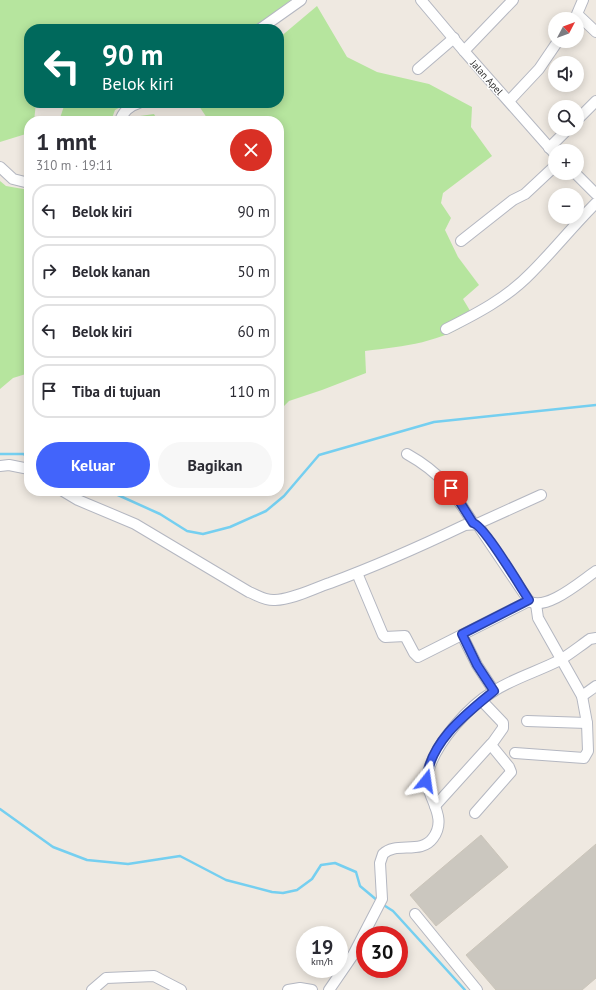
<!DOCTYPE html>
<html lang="id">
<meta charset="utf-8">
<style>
:root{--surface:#fff;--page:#f7f7f7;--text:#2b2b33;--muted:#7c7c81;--line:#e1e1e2;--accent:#4264fb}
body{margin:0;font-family:"PT Sans",sans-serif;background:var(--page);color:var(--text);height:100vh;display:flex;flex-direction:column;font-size:15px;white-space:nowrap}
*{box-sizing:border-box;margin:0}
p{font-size:13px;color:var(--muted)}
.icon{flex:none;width:22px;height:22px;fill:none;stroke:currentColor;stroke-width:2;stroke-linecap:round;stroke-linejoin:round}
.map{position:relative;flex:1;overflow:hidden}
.sheet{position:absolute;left:24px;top:116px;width:260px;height:380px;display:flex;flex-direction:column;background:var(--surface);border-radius:16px;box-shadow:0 2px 10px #0003}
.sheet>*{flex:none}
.hud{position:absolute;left:24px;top:24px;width:260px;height:84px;border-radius:16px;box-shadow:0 2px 10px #0003;background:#00695c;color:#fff;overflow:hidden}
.needle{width:26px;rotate:49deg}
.fabs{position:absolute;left:548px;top:12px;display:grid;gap:8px}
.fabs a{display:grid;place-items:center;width:36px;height:36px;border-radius:50%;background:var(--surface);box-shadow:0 2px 10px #0003;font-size:20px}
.speed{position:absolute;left:296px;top:926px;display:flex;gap:8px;font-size:20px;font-weight:700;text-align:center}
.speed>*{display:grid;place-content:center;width:52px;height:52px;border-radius:50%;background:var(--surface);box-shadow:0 2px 10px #0003;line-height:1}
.speed small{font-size:10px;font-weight:400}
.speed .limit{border:6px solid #d22;background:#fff;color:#111}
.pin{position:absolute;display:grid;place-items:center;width:34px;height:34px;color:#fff;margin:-17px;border-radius:8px;box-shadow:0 2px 6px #0006}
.me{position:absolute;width:44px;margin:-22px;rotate:15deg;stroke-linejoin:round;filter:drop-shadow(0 0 3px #0008)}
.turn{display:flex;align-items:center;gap:14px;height:84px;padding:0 12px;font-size:18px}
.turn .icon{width:52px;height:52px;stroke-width:2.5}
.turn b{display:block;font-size:28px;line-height:34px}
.round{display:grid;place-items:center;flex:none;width:42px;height:42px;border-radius:21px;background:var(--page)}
.head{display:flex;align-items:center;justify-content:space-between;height:68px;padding:0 12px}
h1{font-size:24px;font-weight:800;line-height:30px}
.button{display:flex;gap:8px;margin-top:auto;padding:8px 12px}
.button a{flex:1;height:46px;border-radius:24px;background:var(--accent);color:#fff;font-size:16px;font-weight:800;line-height:46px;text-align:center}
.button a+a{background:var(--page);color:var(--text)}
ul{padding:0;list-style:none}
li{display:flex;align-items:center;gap:12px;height:54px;margin:0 8px 6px;padding:0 4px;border:2px solid var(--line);border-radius:16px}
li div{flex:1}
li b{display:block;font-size:15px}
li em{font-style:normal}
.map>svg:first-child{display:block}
.green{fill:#b6e59e}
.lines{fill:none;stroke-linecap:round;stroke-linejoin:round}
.stream{stroke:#75cff0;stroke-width:2.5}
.building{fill:#cbc7bf;stroke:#cbc5ba}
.minor-casing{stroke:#b4b7c1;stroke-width:12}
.minor{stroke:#fff;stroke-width:10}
.route-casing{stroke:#2b41a3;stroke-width:10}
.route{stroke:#4264fb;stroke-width:7}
.labels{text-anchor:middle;stroke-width:3;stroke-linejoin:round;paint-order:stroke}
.street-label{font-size:10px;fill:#2e2e2e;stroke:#fff}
</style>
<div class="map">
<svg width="596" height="990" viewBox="0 0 596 990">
<rect width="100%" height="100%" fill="#efe9e1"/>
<g class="green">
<path d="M0 0H291L252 29H29V103H36L34 121H29V133L0 142Z"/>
<path d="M317 6 347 57 377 72 429 84 472 107 471 127 492 156 443 193 441 203 451 218 445 230 458 257 479 285 463 299 475 319C441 343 405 346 365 351L366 373 322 390 289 401 279 411V121H209L197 103H279V38Z"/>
<path d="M65 103H128L115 110 111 121H59Z"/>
<path d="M154 114 158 121H131L133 117Z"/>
<path d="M0 181 6 186 29 190V373L13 378 0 389Z"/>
</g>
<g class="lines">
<g class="stream">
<path d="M0 454H23L29 456"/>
<path d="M109 491 160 514 187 531 203 534 230 527 266 511 284 496 319 455 434 422 596 405"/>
<path d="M0 809 53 847 87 860 128 864 180 856 226 880 272 892 283 893 297 890 312 879 321 865 335 863 356 872 360 886 378 901"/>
<path d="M382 904 393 911 465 990"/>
</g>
</g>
<g class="building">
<path d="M481 835 508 867 436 926 410 895Z"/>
<path d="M596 844V978L582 990H496L466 955Z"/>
</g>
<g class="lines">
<defs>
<g id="minor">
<path d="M421 0 464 51 555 154"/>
<path d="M583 0 577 14 596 32"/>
<path d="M260 29 301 0"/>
<path d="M464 51 513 0"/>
<path d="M418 69 454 38"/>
<path d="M509 101 539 69 558 41"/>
<path d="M577 120 596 101"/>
<path d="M120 121C123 111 129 106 139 103"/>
<path d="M549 148 568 129"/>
<path d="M0 167 13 179 29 183"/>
<path d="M575 173 596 194"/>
<path d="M461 241 513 200 525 194 555 166"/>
<path d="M446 329C476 314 507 298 531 273 553 251 573 226 596 203"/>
<path d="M407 454C441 473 453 491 473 523"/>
<path d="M0 466 9 465 29 469"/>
<path d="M63 491 78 500 135 524 249 592C257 595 265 601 275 600 294 599 312 589 330 583 376 566 421 546 465 525L477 524 529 601C546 612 581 581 596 571"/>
<path d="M477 524 541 495"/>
<path d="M357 573 383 635 385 637 405 636 414 653 418 657 529 601"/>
<path d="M462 635 477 665 494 691"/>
<path d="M582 696 596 686"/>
<path d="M527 721 587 723"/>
<path d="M515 753 584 758 588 751 587 723 582 696 538 618 536 604"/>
<path d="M435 806 491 744"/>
<path d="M475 813 511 772 509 767 491 745 503 728V723L482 701"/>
<path d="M415 914 477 990"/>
<path d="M92 990 106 978 154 976 181 990"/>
<path d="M288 990 300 988 312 990"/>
<path d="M329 990 353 955 382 899 380 863 383 854C396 841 421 855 433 838 450 815 422 795 428 772 436 742 469 706 494 691 514 678 539 671 560 660 570 654 580 646 590 639L596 638"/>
</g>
</defs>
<use href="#minor" class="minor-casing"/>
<use href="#minor" class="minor"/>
</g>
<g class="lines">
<defs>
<path id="route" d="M426 781C430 741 466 714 494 691L477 665 462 634 529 600C521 588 484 525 473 523L451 488"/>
</defs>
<use href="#route" class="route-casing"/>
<use href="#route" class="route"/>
</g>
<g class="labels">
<g class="street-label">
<text transform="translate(487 77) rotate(48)" y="4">Jalan Apel</text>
</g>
</g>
</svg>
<div class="fabs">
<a><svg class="needle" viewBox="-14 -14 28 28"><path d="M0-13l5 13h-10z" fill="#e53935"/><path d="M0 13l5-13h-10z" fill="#7c7c81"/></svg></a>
<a><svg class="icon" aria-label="sound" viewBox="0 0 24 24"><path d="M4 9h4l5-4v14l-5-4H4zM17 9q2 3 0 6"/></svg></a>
<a><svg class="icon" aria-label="search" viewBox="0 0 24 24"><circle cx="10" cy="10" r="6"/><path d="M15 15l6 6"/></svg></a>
<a>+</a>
<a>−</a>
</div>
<div class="speed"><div>19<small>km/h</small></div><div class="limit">30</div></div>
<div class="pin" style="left:451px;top:488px;background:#d93025"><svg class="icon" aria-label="arrive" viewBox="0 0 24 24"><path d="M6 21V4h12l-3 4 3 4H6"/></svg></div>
<svg class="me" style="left:426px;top:781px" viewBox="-20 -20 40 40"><path d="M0-17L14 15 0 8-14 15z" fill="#4264fb" stroke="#fff" stroke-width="4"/></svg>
<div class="hud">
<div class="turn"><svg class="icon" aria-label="left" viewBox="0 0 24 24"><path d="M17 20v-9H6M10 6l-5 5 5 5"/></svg><div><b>90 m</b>Belok kiri</div></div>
</div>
<section class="sheet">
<div class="head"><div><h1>1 mnt</h1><p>310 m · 19:11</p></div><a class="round" style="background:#d93025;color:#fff"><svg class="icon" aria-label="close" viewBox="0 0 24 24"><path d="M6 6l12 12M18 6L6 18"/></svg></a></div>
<ul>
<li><svg class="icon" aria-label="left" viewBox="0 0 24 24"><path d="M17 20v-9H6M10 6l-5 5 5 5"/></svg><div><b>Belok kiri</b></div><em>90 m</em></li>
<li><svg class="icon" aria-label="right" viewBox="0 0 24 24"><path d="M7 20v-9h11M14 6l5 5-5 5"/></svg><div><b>Belok kanan</b></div><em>50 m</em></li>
<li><svg class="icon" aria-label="left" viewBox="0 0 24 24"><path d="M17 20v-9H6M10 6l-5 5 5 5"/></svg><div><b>Belok kiri</b></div><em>60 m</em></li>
<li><svg class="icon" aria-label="arrive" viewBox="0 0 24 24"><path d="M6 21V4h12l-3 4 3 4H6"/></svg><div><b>Tiba di tujuan</b></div><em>110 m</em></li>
</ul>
<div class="button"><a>Keluar</a><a>Bagikan</a></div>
</section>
</div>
